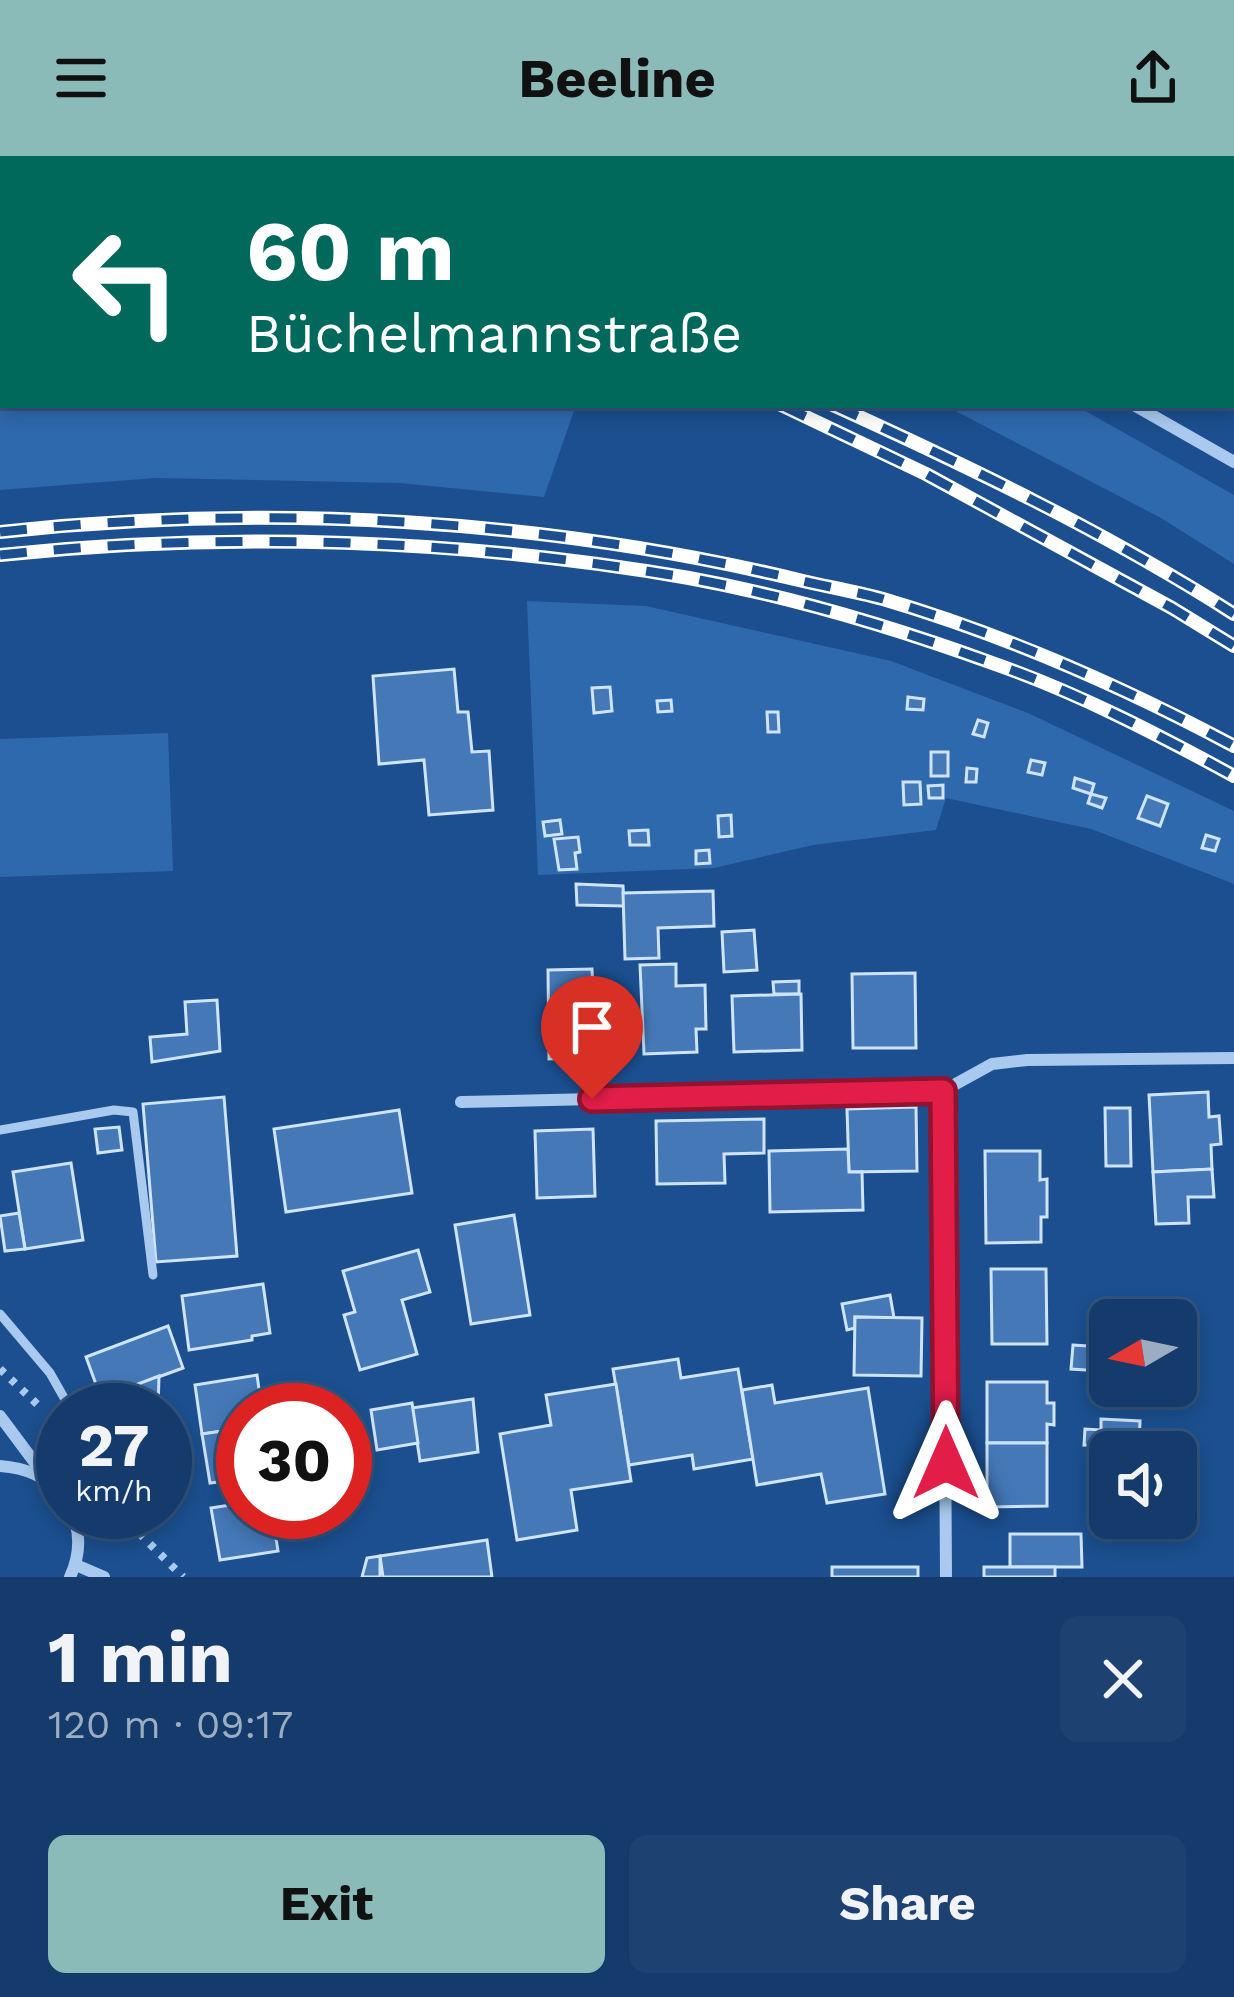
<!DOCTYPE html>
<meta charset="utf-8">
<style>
:root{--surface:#143b6b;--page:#1d4271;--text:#f1f3f6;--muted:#9dadc1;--line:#33557e;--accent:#8bbbb9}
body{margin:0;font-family:"Work Sans",sans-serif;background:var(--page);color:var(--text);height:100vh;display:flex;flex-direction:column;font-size:45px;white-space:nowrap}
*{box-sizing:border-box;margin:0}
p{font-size:39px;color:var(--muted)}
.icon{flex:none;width:66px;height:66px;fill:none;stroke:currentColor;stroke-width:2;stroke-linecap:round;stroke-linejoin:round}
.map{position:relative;height:1421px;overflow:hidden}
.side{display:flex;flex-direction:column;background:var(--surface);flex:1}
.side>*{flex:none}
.hud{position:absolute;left:0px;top:0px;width:1236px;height:252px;box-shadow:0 6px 18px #0003,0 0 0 3px var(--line);background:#00695c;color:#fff;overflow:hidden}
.needle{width:78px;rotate:261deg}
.controls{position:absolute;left:1089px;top:1143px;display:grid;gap:24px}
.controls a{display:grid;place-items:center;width:108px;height:108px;border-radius:18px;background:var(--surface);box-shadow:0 6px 18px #0003,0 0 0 3px var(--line);font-size:60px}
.speed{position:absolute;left:36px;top:1227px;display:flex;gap:24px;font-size:60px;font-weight:700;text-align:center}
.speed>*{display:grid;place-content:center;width:156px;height:156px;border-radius:50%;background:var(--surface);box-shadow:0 6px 18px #0003,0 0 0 3px var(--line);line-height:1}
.speed small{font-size:30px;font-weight:400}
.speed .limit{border:18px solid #d22;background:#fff;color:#111}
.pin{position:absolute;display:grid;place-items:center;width:102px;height:102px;color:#fff;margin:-123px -51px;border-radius:50% 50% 50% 0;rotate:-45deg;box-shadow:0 0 12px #0007}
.pin .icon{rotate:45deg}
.me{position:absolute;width:132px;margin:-66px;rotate:0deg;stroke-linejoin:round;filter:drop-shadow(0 0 9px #0008)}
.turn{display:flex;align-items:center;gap:42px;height:252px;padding:0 48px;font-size:54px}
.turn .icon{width:156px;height:156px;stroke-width:2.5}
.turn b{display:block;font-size:84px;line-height:102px}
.round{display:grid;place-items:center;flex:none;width:126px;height:126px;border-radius:18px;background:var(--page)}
.headline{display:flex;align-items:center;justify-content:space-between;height:204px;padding:0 48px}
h1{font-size:72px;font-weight:700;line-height:90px}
.primary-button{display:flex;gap:24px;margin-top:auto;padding:24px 48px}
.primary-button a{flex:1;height:138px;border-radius:18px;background:var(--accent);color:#111;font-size:48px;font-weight:700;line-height:138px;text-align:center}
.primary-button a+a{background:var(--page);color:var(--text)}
header{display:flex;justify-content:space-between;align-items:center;height:156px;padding:0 48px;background:var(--accent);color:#111;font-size:54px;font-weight:700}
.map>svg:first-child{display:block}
.green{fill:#2e69ad}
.building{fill:#4478b7;stroke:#cfe3fa;stroke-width:3}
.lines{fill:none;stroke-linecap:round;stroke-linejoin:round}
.path{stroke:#a9c9ee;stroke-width:8;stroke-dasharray:6 9;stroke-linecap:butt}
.service{stroke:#a9c9ee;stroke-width:9}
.minor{stroke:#a9c9ee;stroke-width:12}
.rail-casing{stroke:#fff;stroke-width:14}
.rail{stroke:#1b4f8f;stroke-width:9;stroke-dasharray:27;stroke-linecap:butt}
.route-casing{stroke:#92132f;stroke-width:30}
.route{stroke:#e11d48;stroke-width:21}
</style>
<header><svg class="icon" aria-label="menu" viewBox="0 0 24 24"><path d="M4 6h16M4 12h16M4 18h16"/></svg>Beeline<svg class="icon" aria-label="share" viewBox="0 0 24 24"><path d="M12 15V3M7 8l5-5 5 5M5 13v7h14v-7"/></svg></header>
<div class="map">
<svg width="1234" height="1421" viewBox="0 0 1234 1421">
<rect width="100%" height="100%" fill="#1b4f8f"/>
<g class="green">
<path d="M0 0H140L146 3H3V249H576L544 341 399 327 155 322 0 334Z"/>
<path d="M944 249H1075L1234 339V408L1161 362Z"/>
<path d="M527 445 646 450 891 505 1028 557 1234 655V728L1091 673 946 642 936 674 813 689 714 712 538 719Z"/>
<path d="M168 577 173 715 0 721V583Z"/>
</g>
<g class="building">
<path d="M725 0H806L805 3H724Z"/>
<path d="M843 0H911L910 3H841Z"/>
<path d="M454 513 458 556H468L472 596 489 595 493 654 429 659 424 604 379 608 373 520Z"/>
<path d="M610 531 612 555 594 557 592 532Z"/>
<path d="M908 541 924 543 923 554 907 553Z"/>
<path d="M671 544 672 555 658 556 657 545Z"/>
<path d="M767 556H778L779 576H768Z"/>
<path d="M978 564 988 567 984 581 973 578Z"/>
<rect x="931" y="596" width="17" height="24"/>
<path d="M1031 604 1045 607 1042 619 1028 616Z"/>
<path d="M967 612 977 613 976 626H966Z"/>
<path d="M1075 622 1094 628 1091 638 1073 632Z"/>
<path d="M903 626H920L921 648 904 649Z"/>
<path d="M943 629V642H929L928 630Z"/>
<path d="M1091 638 1106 642 1102 652 1088 647Z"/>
<path d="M1147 640 1168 648 1160 670 1138 662Z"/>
<path d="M731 659 732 680 719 681 718 660Z"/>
<path d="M560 664 562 678 545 680 543 666Z"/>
<path d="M648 674 649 689H630L629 675Z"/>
<path d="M1206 679 1219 683 1215 695 1202 692Z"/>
<path d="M578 681 580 696 575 697 577 713 559 714 554 683Z"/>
<path d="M709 694 710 707 696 708V695Z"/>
<path d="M576 728 623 730 624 750 577 749Z"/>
<path d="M713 735 714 770 658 772 659 802 625 803 623 737Z"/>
<path d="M754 774 757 814 724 816 722 776Z"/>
<path d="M676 808V830L705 829 706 873H696L697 896 644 898 640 809Z"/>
<path d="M592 813 593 835H606L608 876H599L600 901 549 903 548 814Z"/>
<path d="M915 817 916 892H853L852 818Z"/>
<path d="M799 825V838H774L773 826Z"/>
<path d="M801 838 802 894 734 896 732 840Z"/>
<path d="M217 844 220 895 152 906 150 881 187 878 185 846Z"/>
<path d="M1208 936 1209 961 1219 960 1221 988 1211 989 1212 1013 1153 1016 1149 939Z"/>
<path d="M224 941 237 1100 156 1106 143 948Z"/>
<path d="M916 951 917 1015 849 1016 847 953Z"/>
<path d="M1105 952H1130L1131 1010H1106Z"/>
<path d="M399 954 412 1037 286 1056 274 973Z"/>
<path d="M764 963V997L724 998 725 1027 657 1028 656 965Z"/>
<path d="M119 971 122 994 98 997 95 973Z"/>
<path d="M593 973 595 1040 537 1042 535 975Z"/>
<path d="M848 993 849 1016H862L863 1054 770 1056 769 995Z"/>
<path d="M985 995H1040V1024L1047 1023V1061H1041V1086L986 1087Z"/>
<path d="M71 1007 83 1084 25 1093 13 1016Z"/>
<path d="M1212 1013 1214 1041H1188L1189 1067 1156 1068 1153 1016Z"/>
<path d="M19 1057 25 1093 5 1095 0 1060Z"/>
<path d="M514 1059 530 1159 471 1168 455 1069Z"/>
<path d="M418 1094 430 1136 402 1144 417 1198 360 1214 344 1159 355 1156 343 1115Z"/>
<path d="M991 1113H1046L1047 1188H992Z"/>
<path d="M263 1128 270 1177 252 1180V1184L189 1194 182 1140Z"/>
<path d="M890 1139 894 1162 855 1161V1172L847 1174 842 1148Z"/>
<path d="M855 1161 922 1162 921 1220 854 1219Z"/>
<path d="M168 1170 183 1212 101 1242 86 1201Z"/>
<path d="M1073 1189 1103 1191 1101 1215 1071 1213Z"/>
<path d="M678 1203 681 1222 738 1213 753 1303 694 1313 692 1299 629 1309 613 1213Z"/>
<path d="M257 1219 262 1254H243V1272L202 1278 195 1229Z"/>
<path d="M159 1220 158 1254H109V1239Z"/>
<path d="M987 1226H1047V1247H1054V1269L1047 1268V1287H987Z"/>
<path d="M616 1228 631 1325 571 1334 577 1374 517 1384 500 1278 551 1269 546 1239Z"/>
<path d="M772 1229 775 1247 868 1232 885 1338 827 1347 821 1318 757 1329 742 1234Z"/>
<path d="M473 1243 478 1296 420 1305 412 1252Z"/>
<path d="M412 1247 418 1287 377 1294 371 1254Z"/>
<path d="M1101 1263 1140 1265 1139 1292 1084 1289 1085 1273 1101 1274Z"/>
<path d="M243 1272V1323L210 1327 202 1278Z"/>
<path d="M987 1287H1047V1350L987 1351Z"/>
<path d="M1139 1292 1189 1294 1188 1321 1176 1320V1296H1139Z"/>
<path d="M243 1347V1356H272L278 1395 220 1404 211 1352Z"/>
<path d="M1010 1378H1081L1082 1411H1010Z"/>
<path d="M487 1384 492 1421H383L380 1400Z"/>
<path d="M380 1400V1421H362L367 1402Z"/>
<rect x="832" y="1411" width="86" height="10"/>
<rect x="984" y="1411" width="71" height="10"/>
</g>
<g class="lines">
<g class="path">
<path d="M0 1213 38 1249"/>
<path d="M118 1356 183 1421"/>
</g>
<g class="service">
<path d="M0 974 114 954 133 956 153 1119"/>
<path d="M0 1158 50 1217 71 1254"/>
</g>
<g class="minor">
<path d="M611 0 617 3"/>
<path d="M201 3 203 0"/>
<path d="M1165 3 1166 0"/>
<path d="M0 168 3 165"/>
<path d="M1134 249 1234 306"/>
<path d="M943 935 946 1421"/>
<path d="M461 946 943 935 992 908 1027 904 1234 902"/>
<path d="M0 1260 47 1323"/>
<path d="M0 1310C27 1312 44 1320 63 1339"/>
<path d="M76 1409 104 1421"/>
<path d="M70 1421C80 1400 81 1378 72 1356"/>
</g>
<defs>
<g id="rail">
<path d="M246 0 253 3"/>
<path d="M296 0 302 3"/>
<path d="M781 249 926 318 1172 452 1234 490"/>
<path d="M833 249C970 311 1107 377 1234 458"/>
<path d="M0 376C267 347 542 362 803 425 829 431 857 436 883 443 1005 479 1122 530 1234 590"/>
<path d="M0 399C227 375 464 383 689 422 793 441 896 472 995 508 1078 537 1157 578 1234 620"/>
</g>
</defs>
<use href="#rail" class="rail-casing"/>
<use href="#rail" class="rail"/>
</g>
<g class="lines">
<defs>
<path id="route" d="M592 943 943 935 946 1307"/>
</defs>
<use href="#route" class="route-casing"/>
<use href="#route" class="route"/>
</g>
</svg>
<div class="controls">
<a><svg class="needle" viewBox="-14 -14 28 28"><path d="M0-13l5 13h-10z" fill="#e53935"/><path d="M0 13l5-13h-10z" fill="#9dadc1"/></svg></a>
<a><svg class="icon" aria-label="sound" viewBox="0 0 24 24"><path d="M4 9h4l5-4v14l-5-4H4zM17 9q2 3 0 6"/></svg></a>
</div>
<div class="speed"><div>27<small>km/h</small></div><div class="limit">30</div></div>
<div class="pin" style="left:592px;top:943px;background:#d93025"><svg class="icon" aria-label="arrive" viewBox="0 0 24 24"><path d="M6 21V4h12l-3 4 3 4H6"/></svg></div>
<svg class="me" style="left:946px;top:1307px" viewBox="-20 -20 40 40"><path d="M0-17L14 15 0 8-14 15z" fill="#e11d48" stroke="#fff" stroke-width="4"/></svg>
<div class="hud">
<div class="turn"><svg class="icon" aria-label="left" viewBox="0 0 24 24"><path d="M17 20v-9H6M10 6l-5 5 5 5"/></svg><div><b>60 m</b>Büchelmannstraße</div></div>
</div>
</div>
<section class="side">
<div class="headline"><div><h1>1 min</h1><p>120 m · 09:17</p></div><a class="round"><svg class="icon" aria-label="close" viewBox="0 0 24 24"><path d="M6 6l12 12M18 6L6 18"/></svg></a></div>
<div class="primary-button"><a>Exit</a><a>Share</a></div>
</section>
